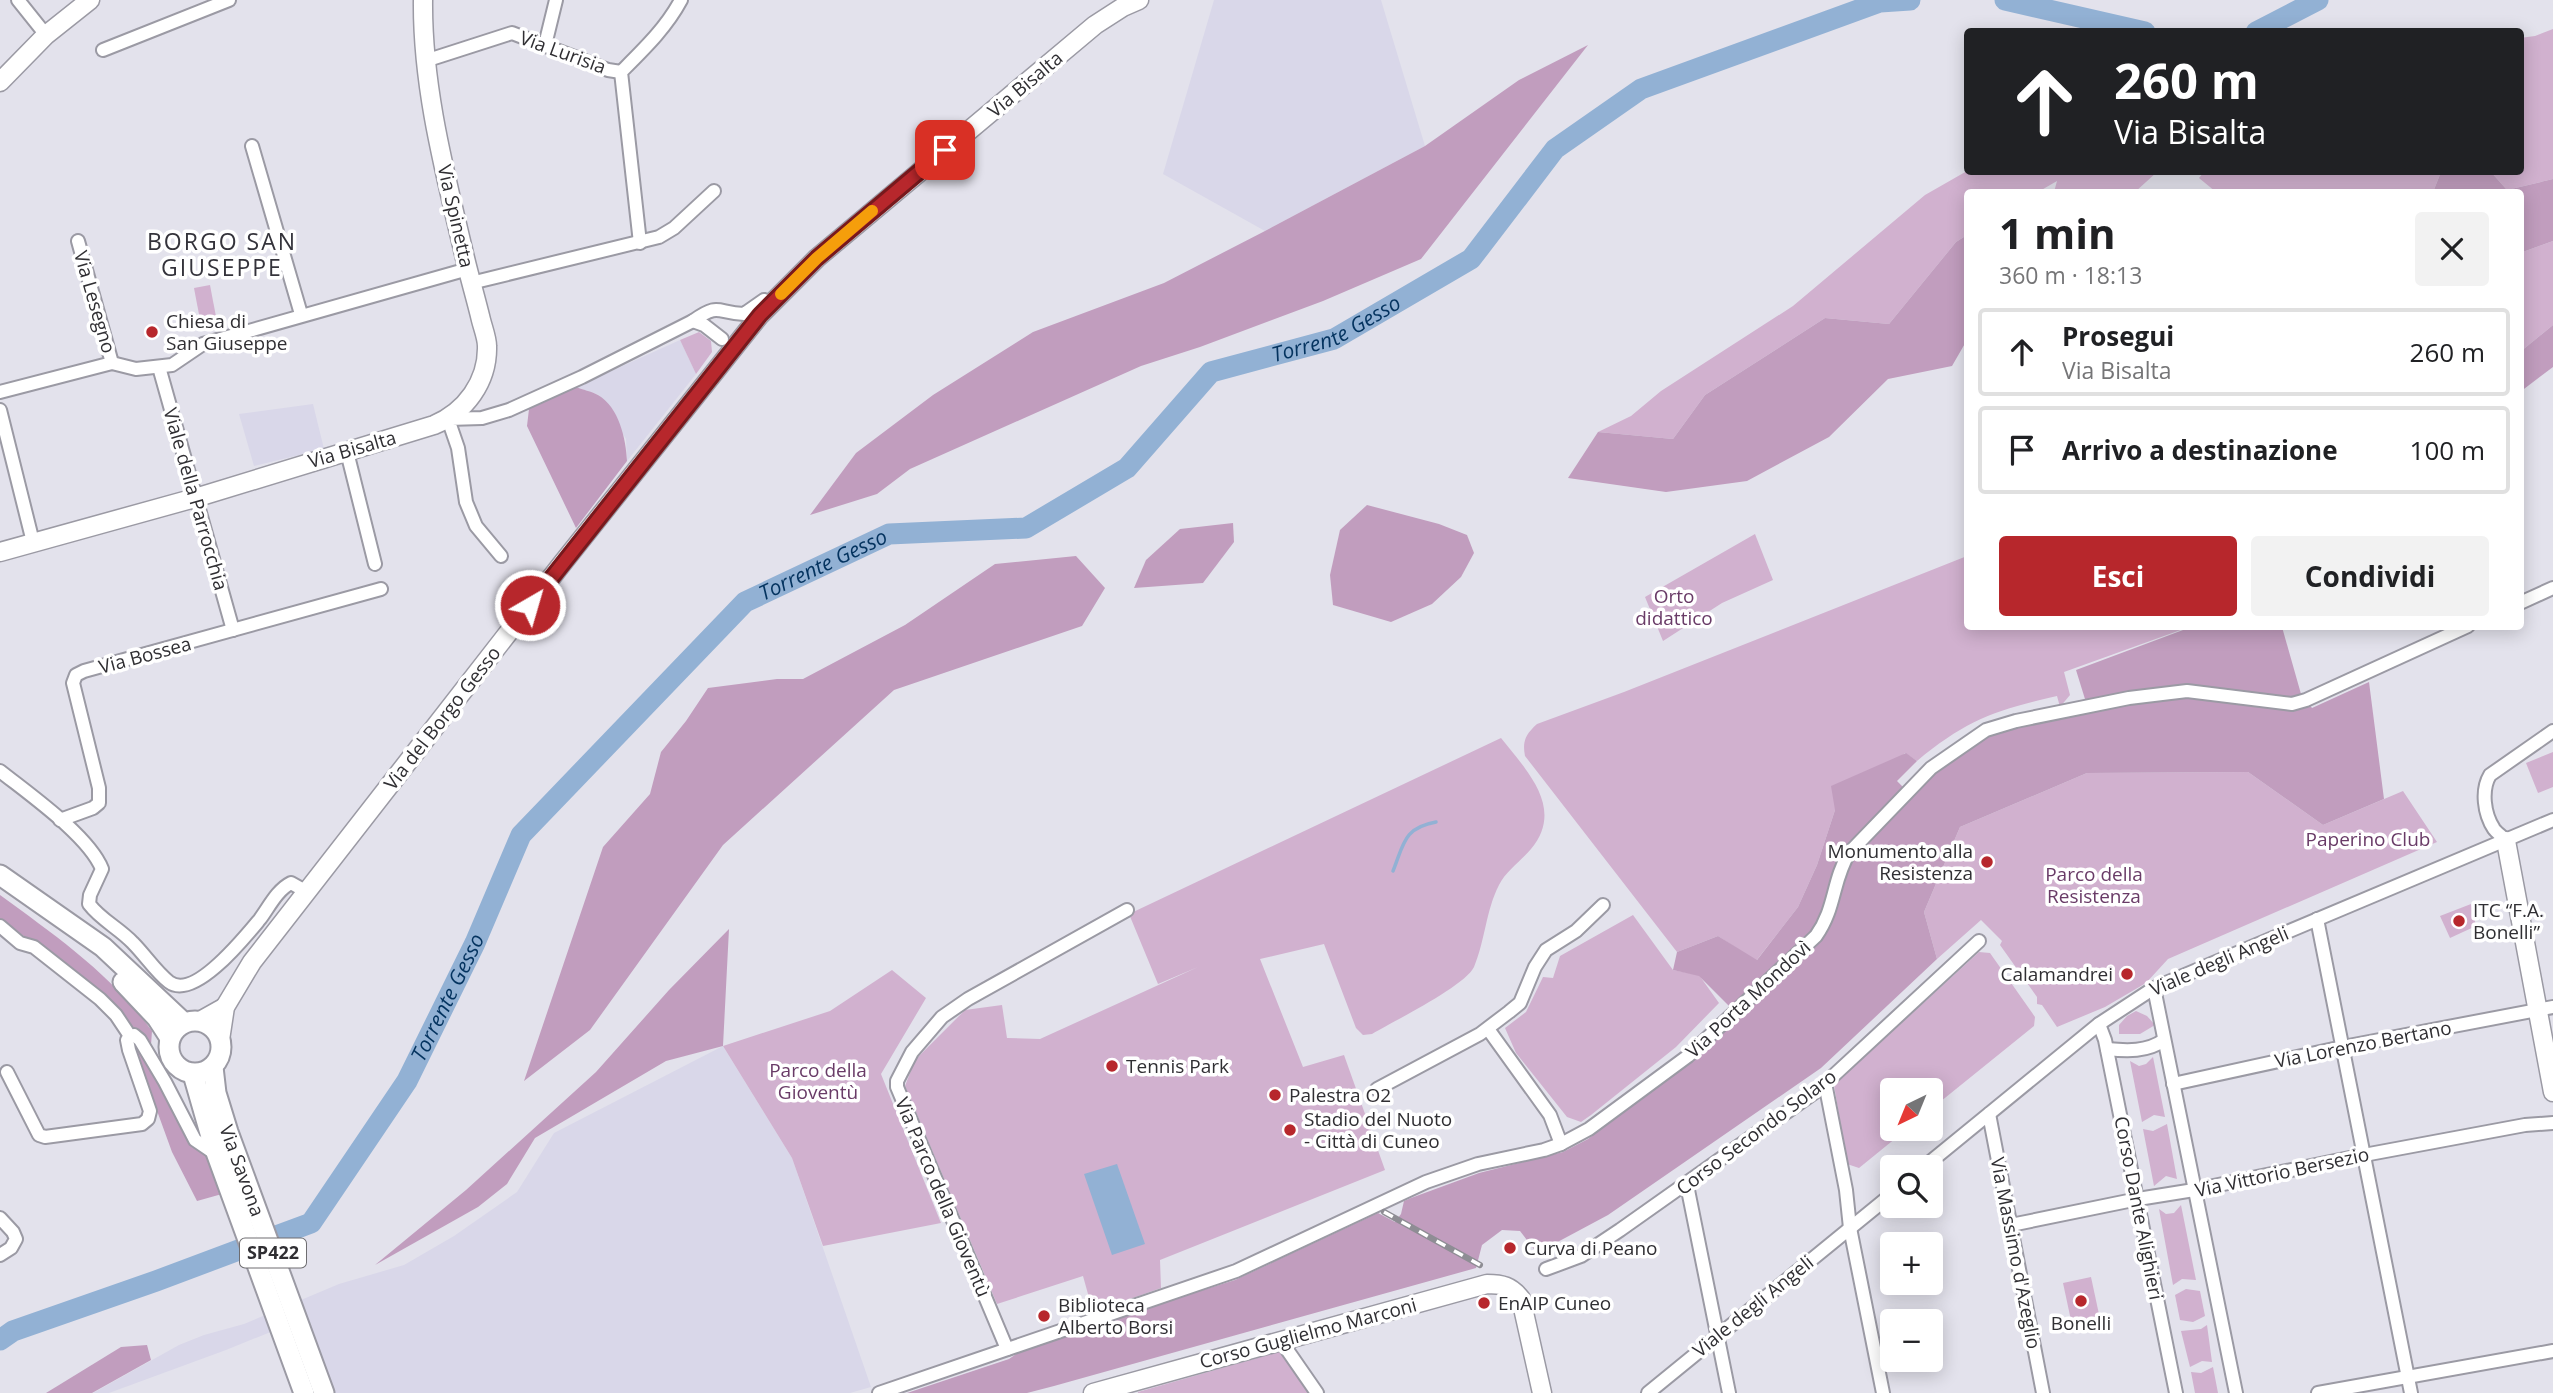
<!DOCTYPE html>
<html lang="it">
<meta charset="utf-8">
<style>
:root{--surface:#fff;--page:#f2f2f2;--text:#202124;--muted:#757577;--line:#e0e0e0;--accent:#b7272c}
body{margin:0;font-family:"Open Sans",sans-serif;background:var(--page);color:var(--text);height:100vh;display:flex;flex-direction:column;font-size:26px;white-space:nowrap}
*{box-sizing:border-box;margin:0}
p{font-size:23px;color:var(--muted)}
.icon{flex:none;width:38px;height:38px;fill:none;stroke:currentColor;stroke-width:2;stroke-linecap:round;stroke-linejoin:round}
.map{position:relative;flex:1;overflow:hidden}
.side{position:absolute;left:1964px;top:189px;width:560px;height:441px;display:flex;flex-direction:column;background:var(--surface);border-radius:7px;box-shadow:0 4px 18px #0003}
.side>*{flex:none}
.hud{position:absolute;left:1964px;top:28px;width:560px;height:147px;border-radius:7px;box-shadow:0 4px 18px #0003;background:#202124;color:#fff;overflow:hidden}
.needle{width:46px;rotate:223deg}
.fabs{position:absolute;left:1880px;top:1078px;display:grid;gap:14px}
.fabs a{display:grid;place-items:center;width:63px;height:63px;border-radius:7px;background:var(--surface);box-shadow:0 4px 18px #0003;font-size:35px}
.pin{position:absolute;display:grid;place-items:center;width:60px;height:60px;color:#fff;margin:-30px;border-radius:14px;box-shadow:0 4px 10px #0006}
.me{position:absolute;width:77px;margin:-38px;rotate:38deg;stroke-linejoin:round;filter:drop-shadow(0 0 5px #0008)}
.turn{display:flex;align-items:center;gap:24px;height:147px;padding:0 35px;font-size:32px}
.turn .icon{width:91px;height:91px;stroke-width:2.5}
.turn b{display:block;font-size:49px;line-height:60px}
.round{display:grid;place-items:center;flex:none;width:74px;height:74px;border-radius:7px;background:var(--page)}
.headline{display:flex;align-items:center;justify-content:space-between;height:119px;padding:0 35px}
h1{font-size:42px;font-weight:700;line-height:52px}
.cta{display:flex;gap:14px;margin-top:auto;padding:14px 35px}
.cta a{flex:1;height:80px;border-radius:7px;background:var(--accent);color:#fff;font-size:28px;font-weight:700;line-height:80px;text-align:center}
.cta a+a{background:var(--page);color:var(--text)}
ul{padding:0;list-style:none}
li{display:flex;align-items:center;gap:21px;height:88px;margin:0 14px 10px;padding:0 21px;border:4px solid var(--line);border-radius:7px}
li div{flex:1}
li b{display:block;font-size:26px}
li em{font-style:normal}
.map>svg:first-child{display:block}
.built{fill:#d9d7e9}
.green{fill:#d1b1cf}
.forest{fill:#c19dbe}
.water{fill:#92b1d4}
.lines{fill:none;stroke-linecap:round;stroke-linejoin:round}
.stream{stroke:#92b1d4;stroke-width:3.5}
.river{stroke:#92b1d4;stroke-width:21}
.street-casing{stroke:#9b9aa4;stroke-width:16}
.secondary-casing{stroke:#9b9aa4;stroke-width:21}
.primary-casing{stroke:#9b9aa4;stroke-width:23}
.street{stroke:#fff;stroke-width:12}
.secondary{stroke:#fff;stroke-width:18}
.primary{stroke:#fff;stroke-width:19}
.rail-casing{stroke:#8e8d94;stroke-width:6}
.rail{stroke:#fff;stroke-width:3.5;stroke-dasharray:10;stroke-linecap:butt}
.route-casing{stroke:#77191d;stroke-width:18}
.route{stroke:#b7272c;stroke-width:12}
.slow{stroke:#f59e0b;stroke-width:12}
.poi-dot{fill:#b7272c;stroke:#fff;stroke-width:2.5}
.labels{text-anchor:middle;stroke-width:7;stroke-linejoin:round;paint-order:stroke}
.shield{fill:#fff;stroke:#6e6d70;stroke-width:2}
.shield-label{font-size:18px;font-weight:bold;fill:#302f33}
.street-label{font-size:19px;fill:#302f33;stroke:#fff}
.poi-label{font-size:19px;fill:#302f33;stroke:#fff;text-anchor:start}
.park-label{font-size:19px;fill:#693b67;stroke:#fff}
.water-label{font-size:21px;font-style:italic;fill:#04335f;stroke:#fff}
.quarter-label{font-size:23px;letter-spacing:2px;fill:#34333b;stroke:#fff}
</style>
<div class="map">
<svg width="2553" height="1393" viewBox="0 0 2553 1393">
<rect width="100%" height="100%" fill="#e3e2ec"/>
<g class="built">
<path d="M1214 0H1381L1425 146 1265 231 1163 174Z"/>
<path d="M680 340 696 374 627 461 626 439 599 395 576 387Z"/>
<path d="M313 404 324 449 254 466 239 414Z"/>
<path d="M723 1046 792 1158 871 1387 850 1393H333L305 1318 226 1350 109 1393H93L179 1345 204 1335 244 1324 339 1284 404 1265 454 1236 517 1192 554 1133Z"/>
</g>
<g class="green">
<path d="M2553 29V179L2507 190 2491 172H2520V38L2535 36Z"/>
<path d="M1967 171 2157 172 2135 192H2054L2057 181 2038 192H1967V235L1956 242 1889 324 1825 318 1705 395 1673 439 1598 432 1631 416 1661 391 1793 306 1925 195Z"/>
<path d="M2204 172H2441L2433 192H2216L2199 178Z"/>
<path d="M2553 241V325L2520 352V253Z"/>
<path d="M210 285 217 322 201 325 194 288Z"/>
<path d="M699 332 711 341 712 352 696 374 680 340Z"/>
<path d="M1755 534 1773 580 1722 603 1663 641 1645 597Z"/>
<path d="M1967 556V626L2189 627 2064 672 2070 695 2060 707 2057 696C1996 710 1966 720 1917 761L1905 753 1835 810 1817 865 1798 907 1756 961 1718 936 1677 952 1525 756C1522 741 1526 734 1537 724L1624 692Z"/>
<path d="M1501 738C1527 771 1565 808 1531 849 1521 861 1506 871 1499 885 1486 910 1485 941 1474 967 1465 986 1394 1021 1372 1034L1363 1035 1356 1028 1324 944 1260 959 1303 1067 1344 1055 1385 1170 1160 1260 1161 1288 1093 1312 1083 1276 997 1304 905 1086 915 1060 965 1010 1002 1005 1007 1038 1040 1039 1198 967 1158 984 1129 914Z"/>
<path d="M2553 752V787L2538 793 2526 763Z"/>
<path d="M2248 772 2323 825 2403 791 2437 842 2168 959 2146 983 2105 1007 2057 1027 2042 1005 2037 1004V997L2000 945 2002 941 1981 920 1937 959 1924 912 1960 827 2087 773Z"/>
<path d="M2471 904 2476 926 2450 938 2440 916Z"/>
<path d="M1633 915 1673 970 1699 975 1719 1003 1676 1047 1591 1115 1581 1122 1567 1117 1516 1053 1505 1028 1526 1012 1543 977 1553 978 1560 956Z"/>
<path d="M1979 952 1990 953 2035 1017 2034 1026 1930 1110V1090H1892V1129H1907L1859 1168 1847 1164 1834 1085Z"/>
<path d="M892 970 926 998 881 1074 941 1223 823 1246 792 1158 723 1046 830 1011Z"/>
<path d="M2136 1011 2147 1016 2155 1025 2140 1034H2119V1025L2127 1016Z"/>
<path d="M2153 1057 2165 1117 2154 1115 2142 1122 2130 1061 2139 1066 2146 1064Z"/>
<path d="M2167 1124 2177 1179 2166 1176 2154 1186 2143 1129 2153 1131Z"/>
<path d="M2181 1205 2196 1280 2182 1279 2173 1285 2159 1209 2166 1214 2174 1213Z"/>
<path d="M2091 1277 2100 1319 2072 1325 2063 1283Z"/>
<path d="M2186 1289 2200 1291 2205 1316 2193 1322 2180 1320 2175 1295Z"/>
<path d="M2207 1325 2212 1362 2202 1361 2190 1367 2181 1331 2201 1329Z"/>
<path d="M1282 1351 1314 1393H1138V1392Z"/>
<path d="M2213 1367 2218 1393H2195L2191 1372 2201 1373Z"/>
</g>
<g class="forest">
<path d="M1588 45 1421 259 1323 301 1200 347 1141 366 910 469 877 494 810 515 856 453 933 395 1033 332 1164 283 1265 231 1425 146 1519 80Z"/>
<path d="M2441 172H2491L2507 190 2553 179V241L2520 253V192H2433Z"/>
<path d="M1967 235V340L1952 366 1888 379 1829 437 1747 481 1666 492 1568 478 1598 432 1673 439 1705 395 1825 318 1889 324 1956 242Z"/>
<path d="M2553 325V367L2520 392V352Z"/>
<path d="M576 387C583 390 591 391 598 395 619 407 626 439 627 461L576 528 527 426 529 409Z"/>
<path d="M1367 505 1439 524 1467 535 1474 553 1461 577 1432 604 1391 622 1333 605 1330 575 1340 530Z"/>
<path d="M1233 523 1234 542 1203 583 1134 588 1146 560 1180 529Z"/>
<path d="M1076 556 1105 588 1082 626 894 690 723 845 590 1030 524 1081 603 847 650 794 661 752 686 721 708 688 777 679H803L905 625 995 564Z"/>
<path d="M2191 627H2282L2301 694 2312 708 2369 682 2384 799 2323 825 2248 772 2087 773 1960 827 1924 912 1937 959 1821 1068 1608 1215 1537 1253 1520 1231 1502 1230 1482 1245 1476 1268 1054 1386 1027 1393H907L1009 1359 1019 1352 1108 1320 1235 1280 1378 1213 1395 1222 1401 1214 1404 1201 1411 1198 1479 1173 1563 1152 1588 1139 1688 1062 1740 1017 1699 976 1673 970 1677 952 1718 936 1757 960 1798 907 1817 865 1835 810 1831 786 1906 753 1917 761 1897 781 1911 795C1930 777 1965 746 1989 736 2020 723 2056 719 2089 712L2076 670Z"/>
<path d="M0 895C56 936 111 974 152 1031L151 1045 103 996 0 918Z"/>
<path d="M729 929 723 1046 666 1061 535 1138 507 1184 478 1207 375 1265 466 1190 596 1072 669 990Z"/>
<path d="M132 1042 141 1047 197 1149 209 1157 222 1194 197 1201 172 1152Z"/>
<path d="M147 1345 151 1360 92 1393H46L121 1347Z"/>
</g>
<path class="water" d="M1117 1164 1145 1244 1112 1255 1084 1174Z"/>
<g class="lines">
<path class="stream" d="M1393 871C1404 844 1403 828 1436 822"/>
<g class="river">
<path d="M2005 0 2145 32"/>
<path d="M2256 32 2318 0"/>
<path id="s1" d="M0 1340 13 1331 156 1281 311 1223 407 1081 475 943 521 835 745 602 889 534 1026 528 1127 468 1211 372 1334 339 1471 259 1555 149 1641 89 1880 2 1910 0"/>
</g>
<defs>
<g id="street">
<path d="M18 0 46 35"/>
<path d="M545 45 556 0"/>
<path d="M103 50 229 0"/>
<path d="M425 61 512 33 608 70 621 72"/>
<path d="M252 146 301 314"/>
<path d="M78 241 112 363"/>
<path d="M640 243 621 72C644 49 666 28 681 0"/>
<path d="M471 283 659 237 674 228 714 191"/>
<path d="M693 321 704 325 722 339"/>
<path d="M159 367 233 630"/>
<path d="M0 392 112 363 136 369 172 365 203 344 468 269"/>
<path d="M0 410 33 542"/>
<path d="M347 452 375 564"/>
<path d="M501 556 476 526 466 502 458 448 448 419 482 418 509 410 582 377 693 321C720 302 716 313 744 314L764 300"/>
<path d="M2520 603 2553 588"/>
<path d="M0 771C29 794 89 836 102 869L90 895 89 904C101 920 119 928 133 943 145 955 156 972 169 982 194 1001 245 937 260 919 269 907 277 890 291 883L307 892"/>
<path d="M60 820 93 808 99 803V788L73 683 76 675 84 671 381 589"/>
<path d="M2506 841C2503 837 2497 833 2494 829 2484 814 2481 790 2490 775L2553 731"/>
<path d="M2317 919 2411 1393"/>
<path d="M0 926 20 943 34 947 100 999 116 1015 130 1036 134 1035 140 1040 165 1082 195 1140 217 1155"/>
<path d="M2154 988 2236 1393"/>
<path d="M2099 1024 2105 1040 2176 1393"/>
<path d="M1488 1029 1550 1115 1561 1144"/>
<path d="M2107 1049C2127 1051 2147 1052 2164 1040"/>
<path d="M7 1072 39 1135 45 1137 142 1124 148 1119 150 1111 129 1050 127 1040 130 1036"/>
<path d="M1825 1083 1846 1190 1850 1228 1883 1393"/>
<path d="M2173 1084 2343 1047 2553 1007"/>
<path d="M1377 1089 1480 1034 1509 1012 1520 1003 1535 967 1546 950 1576 931 1603 905"/>
<path d="M1989 1114 2043 1393"/>
<path d="M1924 1167 2099 1024 2154 988 2553 820"/>
<path d="M1687 1185 1729 1393"/>
<path d="M0 1218 13 1232 16 1239 11 1248 0 1255"/>
<path d="M2011 1225 2138 1199 2194 1190 2364 1155 2525 1125 2553 1123"/>
<path d="M1546 1269 1581 1256 1620 1230 1818 1090 1979 941"/>
<path d="M1281 1341 1317 1393"/>
<path d="M1007 1349 897 1087V1081L912 1052 942 1017 968 999 1127 910"/>
<path d="M879 1393 1236 1271 1426 1182 1478 1164 1544 1150 1561 1144 1589 1129 1688 1056 1816 936C1836 908 1832 881 1849 853L1931 768 1986 730 2016 721 2129 698 2187 691 2292 704 2306 700 2468 626"/>
<path d="M1648 1393 1892 1194"/>
<path d="M2318 1393 2553 1351"/>
</g>
<g id="secondary">
<path d="M0 82 46 35 90 0"/>
<path d="M0 552 195 498 434 425C465 412 488 382 487 346 487 338 483 328 481 320 476 299 470 279 465 258 445 173 422 87 423 0"/>
<path d="M2506 841 2553 1092"/>
<path d="M200 1021 225 1007"/>
<path d="M220 1040 225 1007 252 962 561 565 760 315 817 258 1095 25 1123 7 1139 0"/>
<path d="M1093 1393 1487 1284C1502 1284 1511 1286 1521 1299L1542 1393"/>
</g>
<g id="primary">
<path d="M0 875 103 947 184 1023"/>
<path d="M123 982 157 1018 170 1038"/>
<circle cx="195" cy="1047" r="26"/>
<path id="s2" d="M213 1067 216 1093 228 1132 324 1393"/>
<path d="M193 1074 214 1147 304 1393"/>
</g>
</defs>
<use href="#street" class="street-casing"/>
<use href="#secondary" class="secondary-casing"/>
<use href="#primary" class="primary-casing"/>
<use href="#street" class="street"/>
<use href="#secondary" class="secondary"/>
<use href="#primary" class="primary"/>
<defs>
<path id="rail" d="M1384 1212 1480 1265"/>
</defs>
<use href="#rail" class="rail-casing"/>
<use href="#rail" class="rail"/>
</g>
<g class="lines">
<defs>
<path id="route" d="M530 605 760 315 817 258 945 150"/>
</defs>
<use href="#route" class="route-casing"/>
<use href="#route" class="route"/>
<path class="slow" d="M781 294 817 258 872 211"/>
</g>
<g class="poi-dot">
<circle cx="152" cy="332" r="7"/>
<circle cx="1987" cy="862" r="7"/>
<circle cx="2459" cy="921" r="7"/>
<circle cx="2127" cy="974" r="7"/>
<circle cx="1112" cy="1066" r="7"/>
<circle cx="1275" cy="1095" r="7"/>
<circle cx="1290" cy="1130" r="7"/>
<circle cx="1510" cy="1248" r="7"/>
<circle cx="2081" cy="1301" r="7"/>
<circle cx="1484" cy="1303" r="7"/>
<circle cx="1044" cy="1316" r="7"/>
</g>
<g class="labels">
<rect class="shield" x="240" y="1238.5" width="66" height="29" rx="5"/>
<g class="shield-label">
<text x="273" y="1259">SP422</text>
</g>
<g class="street-label">
<text transform="translate(563 52) rotate(20)" y="7">Via Lurisia</text>
<text transform="translate(1025 84) rotate(-40)" y="7">Via Bisalta</text>
<text transform="translate(456 216) rotate(77)" y="7">Via Spinetta</text>
<text transform="translate(95 302) rotate(74)" y="7">Via Lesegno</text>
<text transform="translate(352 449) rotate(-16)" y="7">Via Bisalta</text>
<text transform="translate(196 499) rotate(74)" y="7">Viale della Parrocchia</text>
<text transform="translate(145 655) rotate(-15)" y="7">Via Bossea</text>
<text transform="translate(442 718) rotate(-52)" y="7">Via del Borgo Gesso</text>
<text transform="translate(2219 961) rotate(-23)" y="7">Viale degli Angeli</text>
<text transform="translate(1748 999) rotate(-43)" y="7">Via Porta Mondovì</text>
<text transform="translate(2363 1044) rotate(-11)" y="7">Via Lorenzo Bertano</text>
<text transform="translate(1756 1132) rotate(-37)" y="7">Corso Secondo Solaro</text>
<text dy="7" stroke="none"><textPath href="#s2" startOffset="108">Via Savona</textPath></text>
<text transform="translate(2282 1172) rotate(-12)" y="7">Via Vittorio Bersezio</text>
<text transform="translate(943 1197) rotate(67)" y="7">Via Parco della Gioventù</text>
<text transform="translate(2139 1208) rotate(79)" y="7">Corso Dante Alighieri</text>
<text transform="translate(2016 1253) rotate(79)" y="7">Via Massimo d'Azeglio</text>
<text transform="translate(1753 1306) rotate(-39)" y="7">Viale degli Angeli</text>
<text transform="translate(1308 1333) rotate(-15)" y="7">Corso Guglielmo Marconi</text>
</g>
<g class="poi-label">
<text x="166" y="328">Chiesa di<tspan x="166" dy="22">San Giuseppe</tspan></text>
<text x="1973" y="858" text-anchor="end">Monumento alla<tspan x="1973" dy="22">Resistenza</tspan></text>
<text x="2473" y="917">ITC “F.A.<tspan x="2473" dy="22">Bonelli”</tspan></text>
<text x="2113" y="981" text-anchor="end">Calamandrei</text>
<text x="1126" y="1073">Tennis Park</text>
<text x="1289" y="1102">Palestra O2</text>
<text x="1304" y="1126">Stadio del Nuoto<tspan x="1304" dy="22">- Città di Cuneo</tspan></text>
<text x="1524" y="1255">Curva di Peano</text>
<text x="1498" y="1310">EnAIP Cuneo</text>
<text x="1058" y="1312">Biblioteca<tspan x="1058" dy="22">Alberto Borsi</tspan></text>
<text x="2081" y="1330" text-anchor="middle">Bonelli</text>
</g>
<g class="park-label">
<text x="1674" y="603">Orto<tspan x="1674" dy="22">didattico</tspan></text>
<text x="2368" y="846">Paperino Club</text>
<text x="2094" y="881">Parco della<tspan x="2094" dy="22">Resistenza</tspan></text>
<text x="818" y="1077">Parco della<tspan x="818" dy="22">Gioventù</tspan></text>
</g>
<g class="water-label">
<text dy="7" stroke="none"><textPath href="#s1" startOffset="1773">Torrente Gesso</textPath></text>
<text dy="7" stroke="none"><textPath href="#s1" startOffset="1185">Torrente Gesso</textPath></text>
<text dy="7" stroke="none"><textPath href="#s1" startOffset="597">Torrente Gesso</textPath></text>
</g>
<g class="quarter-label">
<text x="222" y="250">BORGO SAN<tspan x="222" dy="26">GIUSEPPE</tspan></text>
</g>
</g>
</svg>
<div class="fabs">
<a><svg class="needle" viewBox="-14 -14 28 28"><path d="M0-13l5 13h-10z" fill="#e53935"/><path d="M0 13l5-13h-10z" fill="#757577"/></svg></a>
<a><svg class="icon" aria-label="search" viewBox="0 0 24 24"><circle cx="10" cy="10" r="6"/><path d="M15 15l6 6"/></svg></a>
<a>+</a>
<a>−</a>
</div>
<div class="pin" style="left:945px;top:150px;background:#d93025"><svg class="icon" aria-label="arrive" viewBox="0 0 24 24"><path d="M6 21V4h12l-3 4 3 4H6"/></svg></div>
<svg class="me" style="left:530px;top:605px" viewBox="-20 -20 40 40"><circle r="17" fill="#b7272c" stroke="#fff" stroke-width="3"/><path d="M0-11L8 9 0 5-8 9z" fill="#fff"/></svg>
<div class="hud">
<div class="turn"><svg class="icon" aria-label="ahead" viewBox="0 0 24 24"><path d="M12 20V5M6 11l6-6 6 6"/></svg><div><b>260 m</b>Via Bisalta</div></div>
</div>
<section class="side">
<div class="headline"><div><h1>1 min</h1><p>360 m · 18:13</p></div><a class="round"><svg class="icon" aria-label="close" viewBox="0 0 24 24"><path d="M6 6l12 12M18 6L6 18"/></svg></a></div>
<ul>
<li><svg class="icon" aria-label="ahead" viewBox="0 0 24 24"><path d="M12 20V5M6 11l6-6 6 6"/></svg><div><b>Prosegui</b><p>Via Bisalta</p></div><em>260 m</em></li>
<li><svg class="icon" aria-label="arrive" viewBox="0 0 24 24"><path d="M6 21V4h12l-3 4 3 4H6"/></svg><div><b>Arrivo a destinazione</b></div><em>100 m</em></li>
</ul>
<div class="cta"><a>Esci</a><a>Condividi</a></div>
</section>
</div>
